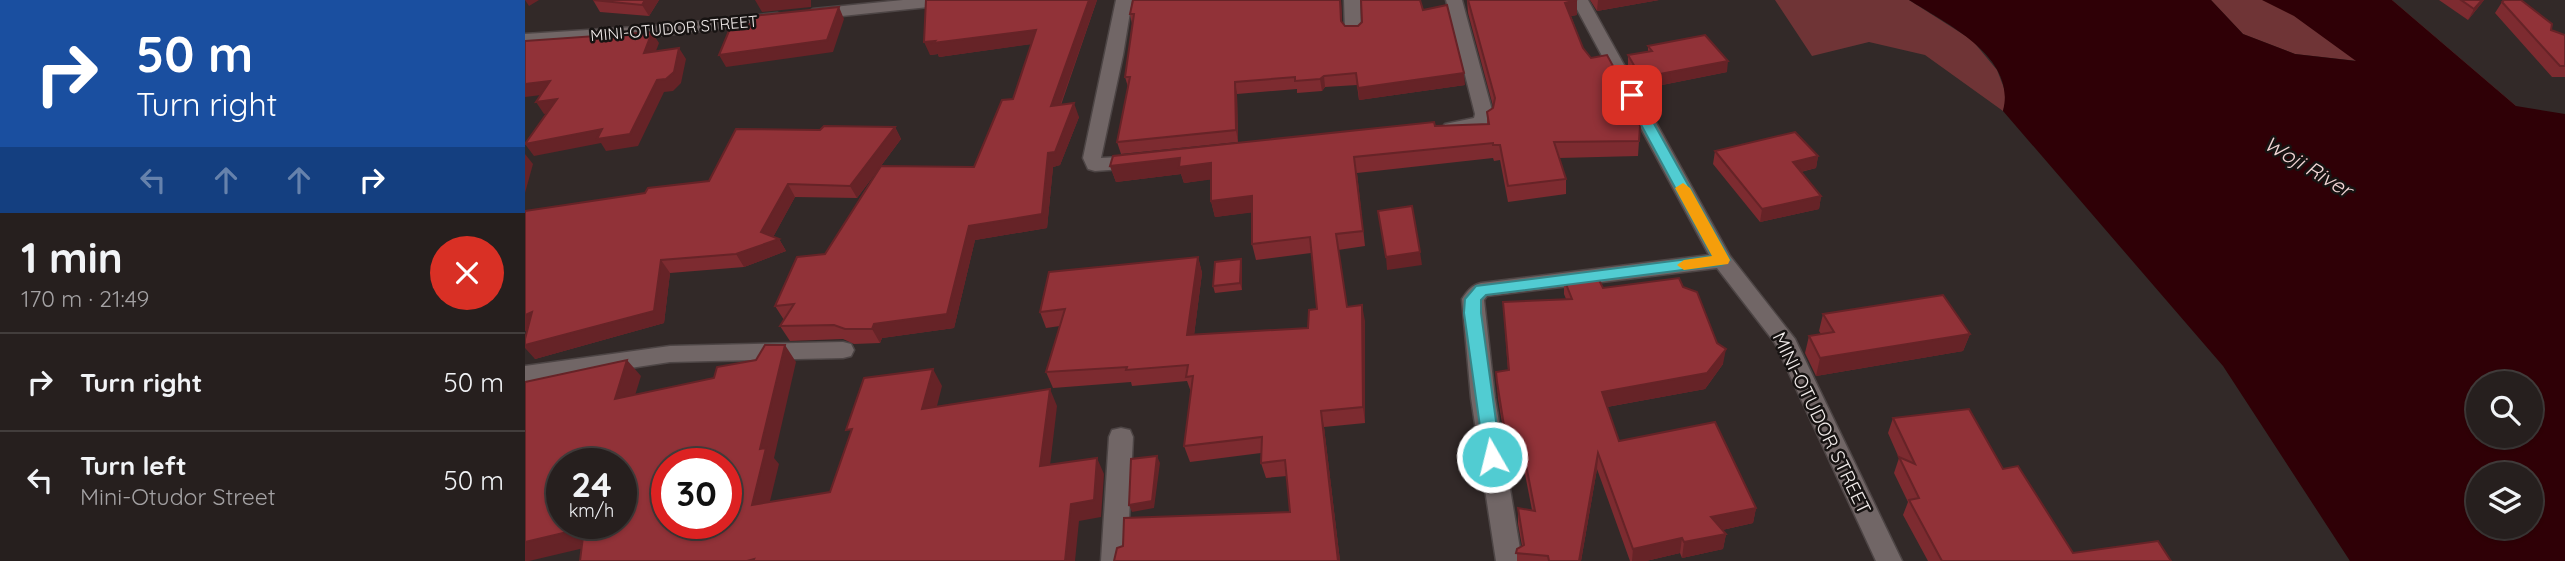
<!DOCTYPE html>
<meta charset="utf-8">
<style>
:root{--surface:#261f1e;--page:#2e2727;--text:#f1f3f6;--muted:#a4a2a4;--line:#423d3c}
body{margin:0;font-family:Quicksand,sans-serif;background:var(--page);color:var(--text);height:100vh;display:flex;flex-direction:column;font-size:26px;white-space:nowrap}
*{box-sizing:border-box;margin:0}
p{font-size:23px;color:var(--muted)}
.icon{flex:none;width:38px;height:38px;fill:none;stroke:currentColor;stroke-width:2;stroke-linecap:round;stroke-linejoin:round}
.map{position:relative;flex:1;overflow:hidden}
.sheet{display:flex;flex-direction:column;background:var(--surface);width:525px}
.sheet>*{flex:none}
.banner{background:#1a4fa0;color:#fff;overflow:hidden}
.buttons{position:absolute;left:1941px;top:371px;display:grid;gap:14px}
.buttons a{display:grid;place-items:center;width:77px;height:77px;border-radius:50%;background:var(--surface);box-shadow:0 2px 5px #0004,0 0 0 2px var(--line);font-size:35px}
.speed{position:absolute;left:21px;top:448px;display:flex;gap:14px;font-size:35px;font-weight:700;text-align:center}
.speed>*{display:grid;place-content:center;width:91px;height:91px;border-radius:50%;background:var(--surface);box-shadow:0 2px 5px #0004,0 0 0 2px var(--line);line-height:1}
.speed small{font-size:18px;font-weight:400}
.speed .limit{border:10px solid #d22;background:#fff;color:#111}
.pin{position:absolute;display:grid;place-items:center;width:60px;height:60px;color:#fff;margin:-30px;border-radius:14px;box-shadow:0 4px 10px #0006}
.me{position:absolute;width:77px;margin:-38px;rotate:352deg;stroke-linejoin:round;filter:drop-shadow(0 0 5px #0008)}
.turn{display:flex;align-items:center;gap:24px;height:147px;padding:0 21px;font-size:32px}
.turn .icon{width:91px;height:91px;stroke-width:2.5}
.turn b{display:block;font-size:49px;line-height:60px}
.lanes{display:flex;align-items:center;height:66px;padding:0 21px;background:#0003;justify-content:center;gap:35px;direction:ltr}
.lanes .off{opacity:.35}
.round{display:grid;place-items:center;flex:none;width:74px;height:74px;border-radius:37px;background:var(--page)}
.head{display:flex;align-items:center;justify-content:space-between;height:119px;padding:0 21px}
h1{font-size:42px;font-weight:700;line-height:52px}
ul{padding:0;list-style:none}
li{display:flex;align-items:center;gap:21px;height:98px;padding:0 21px;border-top:2px solid var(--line)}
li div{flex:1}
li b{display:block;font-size:26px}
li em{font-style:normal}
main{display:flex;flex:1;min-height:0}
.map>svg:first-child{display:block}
.green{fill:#6f3436}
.water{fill:#2f0006;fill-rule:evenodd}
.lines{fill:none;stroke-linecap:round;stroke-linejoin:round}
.street-casing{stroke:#4d4545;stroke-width:3}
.street{fill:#716666;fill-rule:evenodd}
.wall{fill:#7d2b30}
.shaded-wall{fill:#662327}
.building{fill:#913238;stroke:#662327;stroke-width:2;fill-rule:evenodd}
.route{fill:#51ccd2;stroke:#358588;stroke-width:2}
.slow{fill:#f59e0b}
.labels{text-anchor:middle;stroke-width:5;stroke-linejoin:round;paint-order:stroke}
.far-street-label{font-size:16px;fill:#f1ebea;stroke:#171312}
.street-label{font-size:19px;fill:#f1ebea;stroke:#171312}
.water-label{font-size:21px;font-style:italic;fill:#f2d5d5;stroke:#171312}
</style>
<main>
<section class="sheet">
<div class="banner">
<div class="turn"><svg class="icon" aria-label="right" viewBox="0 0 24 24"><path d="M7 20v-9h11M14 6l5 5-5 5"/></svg><div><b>50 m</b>Turn right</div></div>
<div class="lanes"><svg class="icon off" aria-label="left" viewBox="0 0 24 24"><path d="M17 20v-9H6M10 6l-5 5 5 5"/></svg><svg class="icon off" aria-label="ahead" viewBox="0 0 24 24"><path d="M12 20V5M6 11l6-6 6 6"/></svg><svg class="icon off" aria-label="ahead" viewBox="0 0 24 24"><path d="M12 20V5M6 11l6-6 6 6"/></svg><svg class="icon" aria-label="right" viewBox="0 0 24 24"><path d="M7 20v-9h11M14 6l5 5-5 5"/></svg></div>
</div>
<div class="head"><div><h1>1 min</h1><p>170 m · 21:49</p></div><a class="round" style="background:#d93025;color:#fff"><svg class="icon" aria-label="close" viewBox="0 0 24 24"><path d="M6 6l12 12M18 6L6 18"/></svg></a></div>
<ul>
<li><svg class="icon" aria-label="right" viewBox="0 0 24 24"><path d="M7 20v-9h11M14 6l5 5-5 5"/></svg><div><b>Turn right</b></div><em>50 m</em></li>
<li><svg class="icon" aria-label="left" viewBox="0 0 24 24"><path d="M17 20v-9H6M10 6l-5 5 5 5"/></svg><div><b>Turn left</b><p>Mini-Otudor Street</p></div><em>50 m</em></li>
</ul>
</section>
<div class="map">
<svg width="2040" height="561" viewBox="0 0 2040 561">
<rect width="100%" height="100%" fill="#322928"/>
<g class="green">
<path d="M1250 0H1384L1447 40 1472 70 1482 96 1478 111 1400 55 1344 42 1287 56Z"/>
<path d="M1686 0H1867L1991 106 1833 61 1770 54 1718 34Z"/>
</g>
<path class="water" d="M1384 0H1686L1718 34 1770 54 1831 61 1769 16 1737 0H1867L1991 106 2040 114V561H1825L1698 366 1478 111C1492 57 1422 24 1384 0ZM1953 383H2006V436H1953ZM1953 474H2006V527H1953Z"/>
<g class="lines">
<defs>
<g id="street">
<path d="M378 0H431L423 5 288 19 280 14 288 9Z"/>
<path d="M591 0H607L598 55 576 158 612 156 621 162 612 168 570 171 563 169 558 158Z"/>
<path d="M819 0H835L836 32 834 35H822L820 32Z"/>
<path d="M921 0H937L968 114 963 126 926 133 917 128 920 124 949 118 950 114Z"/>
<path d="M1047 0H1063L1205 256 1270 339 1377 561H1351L1250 343 1192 268 962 296 959 300 970 398 997 561H971L946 398 937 299C942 291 947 285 956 283L1184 255Z"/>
<path d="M252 13 258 15 260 18 258 21 141 35 0 44V34L141 25Z"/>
<path d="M318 342 326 344 329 350 326 356 318 358 145 362 0 384V366L145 346Z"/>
<path d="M596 428 605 430 608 437 602 561H576L584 437 587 430Z"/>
</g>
</defs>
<use href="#street" class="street-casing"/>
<use href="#street" class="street"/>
</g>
<g class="wall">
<path d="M68 0H134L124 16 75 12Z"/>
<path d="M401 0H572L536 105 554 117 535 165 528 167 522 228 450 240 429 328 357 338 355 343 329 344 318 339 265 341 255 326 259 320 250 306 300 254 449 167 488 99 506 44 414 57 413 54 405 55Z"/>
<path d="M608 0H816L817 22 820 26H833L898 10 940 85 834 100 832 85 800 87 797 91 772 93V89L712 94 713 142 596 154 592 142 603 87 600 77 607 24 605 14Z"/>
<path d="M942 0 1052 15 1046 16 1058 48 1115 126 1113 156 1034 158 1041 179V194L983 202 975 160 969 161 968 158 832 173 840 246 813 250 822 307 840 321V423L799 427 815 561H589L765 512 762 476 741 478 736 463V453L665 462 659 446 666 392 662 381 607 386 606 382 528 388 521 372 535 326 521 328 515 312 673 257 677 273 669 335 783 328 792 309 786 253 731 260 727 244V212L690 217 686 201V179L659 183 656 174 591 182 585 166 910 126 962 124V112L968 108V106L943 13Z"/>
<path d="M1065 0H1134L1072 11Z"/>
<path d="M1914 0H1959L1943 20Z"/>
<path d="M1977 2 2026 30 2040 35V77H2027L1970 13Z"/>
<path d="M1123 46 1202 72 1127 87V91L1118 93 1103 66V55L1123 52Z"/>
<path d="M370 127 376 139 332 198 270 197 248 237 254 239 261 251 219 267 145 273 139 323 10 359 2 330 0 331 120 193 184 181 295 130Z"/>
<path d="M1190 151 1293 156 1291 168 1276 172 1296 196 1294 209 1235 222 1188 164Z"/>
<path d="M717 266V290L690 293 688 286Z"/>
<path d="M1039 279 1078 288 1158 287 1198 364 1180 389 1082 407 1094 441 1231 508 1228 523 1197 530 1201 534 1198 549 1157 558 1155 553 1121 561H1105L1072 469 1056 561H992V549L997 546 993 524V508L1007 510 998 464 984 466 973 398 971 372 983 371 978 302 1041 299 1039 294Z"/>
<path d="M1298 314 1445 334 1438 351 1291 376 1280 353 1284 336 1296 334 1294 331Z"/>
<path d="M1368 418 1478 469 1548 553 1646 561H1403L1378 515 1383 502 1369 473 1374 458 1363 433Z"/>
</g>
<g class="shaded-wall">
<path d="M0 0H14L4 6Z"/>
<path d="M120 0H134L124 16 117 5Z"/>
<path d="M230 0H286V7L237 12Z"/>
<path d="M564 0H572L530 120 526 106Z"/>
<path d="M1052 0V15L1040 17V3Z"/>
<path d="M1073 0H1134L1072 11Z"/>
<path d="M1957 0H1959L1943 20 1949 9Z"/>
<path d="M314 7 319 19 308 52 201 67 194 55Z"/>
<path d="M511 30 515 43 414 57 413 54 405 55 399 42Z"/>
<path d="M127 32 134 43 126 64 119 53Z"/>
<path d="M154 48 161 59 156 83 148 91 139 92 113 146 81 151 76 143 9 156 0 144 132 80Z"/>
<path d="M1203 61 1202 72 1127 87V91L1118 93V81L1125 76Z"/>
<path d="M939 73 940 85 834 100 833 88Z"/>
<path d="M799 76 800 87 797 91 795 79Z"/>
<path d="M25 81 33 93 0 97V84Z"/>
<path d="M710 82 712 94 713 142 711 130Z"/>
<path d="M32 99 40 111 19 114 11 102Z"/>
<path d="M549 103 554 117 535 165 528 167 522 228 450 240 429 328 357 338 355 343 347 329 349 324 444 226 523 153Z"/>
<path d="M370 127 376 139 332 198 325 186Z"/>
<path d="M0 154 8 164 0 193Z"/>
<path d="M1293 156 1291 168 1266 174 1268 162Z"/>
<path d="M655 158 686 163 690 179 659 183 656 174 591 182 585 166Z"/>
<path d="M263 184 270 197 246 241 254 239 261 251 219 267 211 254 236 232Z"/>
<path d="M727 196 731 212 690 217 686 201Z"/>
<path d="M1296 196 1294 209 1235 222 1237 209Z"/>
<path d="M895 252 897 265 862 270 861 257Z"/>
<path d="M673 257 677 273 667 351 662 335Z"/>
<path d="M716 259 717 266V290L715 283Z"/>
<path d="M136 260 145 273 139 323 10 359 0 348V345Z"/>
<path d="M837 305 840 321V423L838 407Z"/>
<path d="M7 312 19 325 0 331V315Z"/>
<path d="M1445 334 1438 351 1291 376 1295 358Z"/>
<path d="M260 345 271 362 249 458 254 464 240 522 227 505 235 449Z"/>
<path d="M1201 349 1198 364 1180 389 1076 408 1077 392Z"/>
<path d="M102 360 116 376 104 415 90 399Z"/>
<path d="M408 369 417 386 407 426 397 409Z"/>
<path d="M525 389 532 406 523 483 515 466Z"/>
<path d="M796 411 799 427 815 561H813Z"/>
<path d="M1073 453 1072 469 1056 561H1054Z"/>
<path d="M632 456 635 463 629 508 607 512 604 505Z"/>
<path d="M572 458 579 474 576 517 554 521 550 561H540L546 504Z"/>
<path d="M1231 508 1228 523 1184 533 1186 517Z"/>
<path d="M59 528 76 544 4 561H0V542Z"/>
<path d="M1201 534 1198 549 1157 558 1159 542Z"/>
<path d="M1157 538 1155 553 1121 561H1107L1108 549Z"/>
</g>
<g class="building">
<path d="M68 0H120L117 5Z"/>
<path d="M401 0H564L526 106 549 103 530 152 523 153 517 214 444 226 422 314 349 324 347 329H320L309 325 255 326 269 304 250 306 272 257 300 254 356 166 449 167 477 100 488 99 511 30 408 43 410 41 399 42Z"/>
<path d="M608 0H815L816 21 820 26H833L837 22 836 0H895L898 10 922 5 939 73 833 88 831 73 799 76 795 79 770 81V77L710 82 711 130 592 142 605 77H600L609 14H605Z"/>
<path d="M943 0H1052L1040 3 1058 48 1066 58 1082 55 1104 95 1115 126 1114 141 1029 142 1041 179 983 186 975 145H968V143L829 157 838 231 811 234 822 307 837 305 838 407 796 411 813 561H589L592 548 598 546 599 518 765 512 760 460 736 463 737 437 659 446 668 376 661 377 663 365 601 370 602 367 521 372 540 309 515 312 524 272 673 257 662 335 783 328 784 310 792 309 785 237 727 244V196L686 201V163L654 167 655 158 585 166 588 156 909 122 910 126 964 124 962 112 968 108 970 98Z"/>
<path d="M1936 0H1957L1949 9Z"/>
<path d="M1979 0H1996L2027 24 2026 30 2040 35V66H2035L1977 2Z"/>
<path d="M314 7 302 40 194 55 206 26 226 24 227 16Z"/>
<path d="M127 32 119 53 154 48 149 72 141 79 132 80 105 134 72 139 77 129 0 144 32 99 11 102 25 81 0 84V41Z"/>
<path d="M1180 35 1203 61 1125 76 1128 79 1118 81 1103 55 1127 51 1123 46Z"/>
<path d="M299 126 370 127 325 186 263 184 236 232 254 239 211 254 136 260 129 311 0 345V339L7 312 0 315V211L120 193 123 188 184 181 211 129 295 130Z"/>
<path d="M1270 132 1293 156 1268 162 1296 196 1237 209 1190 151Z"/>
<path d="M887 206 895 252 861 257 853 211Z"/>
<path d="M716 259 715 283 688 286 690 262Z"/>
<path d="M1071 274 1078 288 1154 278 1158 287 1172 292 1192 343 1201 349 1182 373 1077 392 1094 441 1190 422 1231 508 1186 517 1201 534 1159 542 1157 538 1108 549 1073 453 1054 561H1024L1023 556 991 553 992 549 999 545 993 508 1010 511 998 449 983 451 972 382 971 372 984 370 978 302 1047 299 1039 279Z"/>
<path d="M1418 295 1445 334 1295 358 1284 336 1309 332 1298 314Z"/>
<path d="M240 345H260L235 449 241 448 227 505 305 492 327 429 321 430 339 378 408 369 397 409 525 389 515 466 572 458 569 500 546 504 540 561H228L229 559 222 561H55L59 528 0 542V382L102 360 90 399 189 378 192 367 231 360ZM37 464H96V523H37ZM142 464H201V523H142Z"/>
<path d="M1444 409 1478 469 1493 466 1548 553 1633 541 1646 561H1417L1384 500 1394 498 1374 457 1390 464 1368 418Z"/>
<path d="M632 456 627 501 604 505 606 459Z"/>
</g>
<path class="route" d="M1107 91 1113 95 1205 260 1197 265 961 295 956 300V313L976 457 973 462 967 464 960 462 939 313 940 299 951 286 1187 256 1100 95Z"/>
<path class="slow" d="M1158 183 1165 188 1205 260 1203 264 1159 270 1152 265 1159 260 1187 256 1150 188Z"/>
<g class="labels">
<g class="far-street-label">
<text transform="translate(149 28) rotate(-5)" y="6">MINI-OTUDOR STREET</text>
</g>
<g class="street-label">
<text transform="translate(1297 423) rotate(64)" y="7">MINI-OTUDOR STREET</text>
</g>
<g class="water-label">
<text transform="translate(1783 167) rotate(31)" y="7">Woji River</text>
</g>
</g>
</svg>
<div class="buttons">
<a><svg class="icon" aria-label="search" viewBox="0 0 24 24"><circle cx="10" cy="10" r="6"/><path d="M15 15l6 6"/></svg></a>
<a><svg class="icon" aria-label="layers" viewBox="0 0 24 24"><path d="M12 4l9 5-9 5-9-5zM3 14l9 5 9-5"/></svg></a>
</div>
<div class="speed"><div>24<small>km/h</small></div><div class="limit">30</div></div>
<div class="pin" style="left:1107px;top:95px;background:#d93025"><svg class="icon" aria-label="arrive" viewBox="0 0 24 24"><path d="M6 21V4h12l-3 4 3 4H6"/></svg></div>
<svg class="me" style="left:967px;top:457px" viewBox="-20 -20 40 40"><circle r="17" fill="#51ccd2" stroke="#fff" stroke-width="3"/><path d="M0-11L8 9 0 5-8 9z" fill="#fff"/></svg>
</div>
</main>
